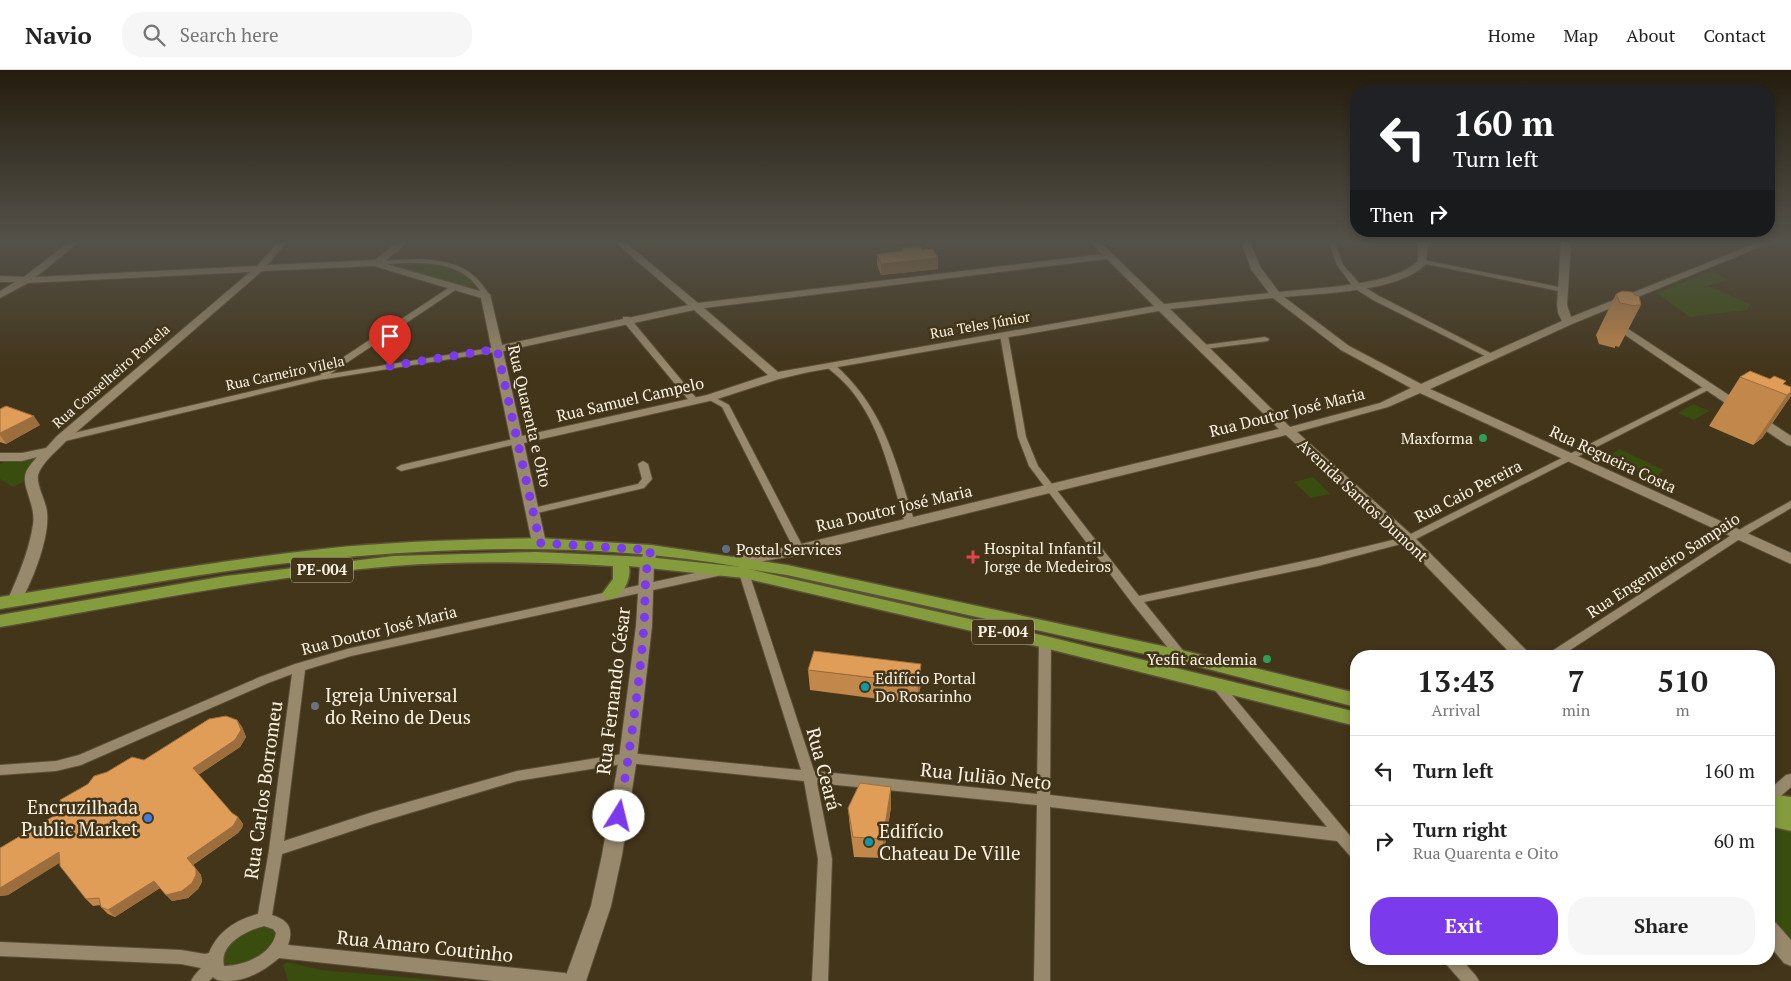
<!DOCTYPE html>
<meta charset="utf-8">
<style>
:root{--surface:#fff;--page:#f6f6f6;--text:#222;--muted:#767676;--line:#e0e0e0;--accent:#7c3aed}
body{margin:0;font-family:"PT Serif",serif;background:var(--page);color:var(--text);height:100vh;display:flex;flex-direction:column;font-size:19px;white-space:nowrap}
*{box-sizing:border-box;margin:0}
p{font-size:16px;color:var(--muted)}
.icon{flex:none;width:28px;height:28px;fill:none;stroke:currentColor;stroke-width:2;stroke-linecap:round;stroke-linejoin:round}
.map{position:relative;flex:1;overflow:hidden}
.drawer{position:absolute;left:1350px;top:580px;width:425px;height:315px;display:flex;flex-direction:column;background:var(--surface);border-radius:20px;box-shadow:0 2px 8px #0003}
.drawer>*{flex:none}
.hud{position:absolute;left:1350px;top:15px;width:425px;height:152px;border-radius:20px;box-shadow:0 2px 8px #0003;background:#202124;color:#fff;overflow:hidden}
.pin{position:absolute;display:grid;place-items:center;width:42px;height:42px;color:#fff;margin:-51px -21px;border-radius:50% 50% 50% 0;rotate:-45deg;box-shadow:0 0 5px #0007}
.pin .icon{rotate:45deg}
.me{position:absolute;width:55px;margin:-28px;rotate:9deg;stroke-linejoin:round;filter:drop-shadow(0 0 4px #0008)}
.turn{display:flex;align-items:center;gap:18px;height:105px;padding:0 20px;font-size:22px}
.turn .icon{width:65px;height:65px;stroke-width:2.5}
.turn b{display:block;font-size:35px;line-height:42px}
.then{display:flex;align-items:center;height:48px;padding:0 20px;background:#0003;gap:10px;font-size:19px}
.eta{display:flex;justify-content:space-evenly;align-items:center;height:85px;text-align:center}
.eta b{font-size:30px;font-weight:600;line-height:35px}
.button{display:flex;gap:10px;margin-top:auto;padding:10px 20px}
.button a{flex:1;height:58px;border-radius:20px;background:var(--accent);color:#fff;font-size:20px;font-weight:600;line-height:58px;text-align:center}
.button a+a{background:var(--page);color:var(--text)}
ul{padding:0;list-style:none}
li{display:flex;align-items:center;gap:15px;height:70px;padding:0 20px;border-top:1px solid var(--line)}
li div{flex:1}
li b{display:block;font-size:19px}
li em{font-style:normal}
header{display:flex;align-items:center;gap:30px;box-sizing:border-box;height:70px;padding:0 25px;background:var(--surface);border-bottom:1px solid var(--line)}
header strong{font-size:24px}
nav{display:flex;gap:28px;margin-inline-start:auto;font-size:18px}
.search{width:350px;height:45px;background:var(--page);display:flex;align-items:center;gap:12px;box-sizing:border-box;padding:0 18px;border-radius:20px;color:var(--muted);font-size:19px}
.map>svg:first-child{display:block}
.green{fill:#394d0f}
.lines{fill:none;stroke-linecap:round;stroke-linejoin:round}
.street-casing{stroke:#5b5038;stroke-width:2}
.secondary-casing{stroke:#5b5038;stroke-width:2}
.primary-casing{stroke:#5b5038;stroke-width:3}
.street{fill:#98896c;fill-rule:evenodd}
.secondary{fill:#98896c;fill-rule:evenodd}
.primary{fill:#859c3c;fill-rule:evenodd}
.wall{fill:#c1874b}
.shaded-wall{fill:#9d6e3d}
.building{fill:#e09d57;stroke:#9d6e3d}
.route{stroke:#7c3aed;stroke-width:9;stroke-dasharray:0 16.2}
.leisure-dot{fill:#2e9e5b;stroke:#42351a;stroke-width:2}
.service-dot{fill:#5c6f8a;stroke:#42351a;stroke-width:2}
.health-dot{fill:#e0444e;stroke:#42351a;stroke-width:2}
.culture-dot{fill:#0f9aa8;stroke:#42351a;stroke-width:2}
.worship-dot{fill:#6b7280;stroke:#42351a;stroke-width:2}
.shop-dot{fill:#3f7fe0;stroke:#42351a;stroke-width:2}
.labels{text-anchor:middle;stroke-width:5;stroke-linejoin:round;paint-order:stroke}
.far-street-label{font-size:14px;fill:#faf2e2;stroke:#42351a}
.shield{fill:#42351a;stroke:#c3b9a6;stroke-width:1}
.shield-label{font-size:15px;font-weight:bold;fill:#faf2e2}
.street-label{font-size:16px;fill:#faf2e2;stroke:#42351a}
.poi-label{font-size:16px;fill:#faf2e2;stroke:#42351a;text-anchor:start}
.near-street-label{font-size:19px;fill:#faf2e2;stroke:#42351a}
.near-poi-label{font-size:19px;fill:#faf2e2;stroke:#42351a;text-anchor:start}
</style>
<header>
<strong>Navio</strong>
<div class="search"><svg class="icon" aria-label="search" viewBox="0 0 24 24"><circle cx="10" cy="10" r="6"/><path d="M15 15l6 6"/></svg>Search here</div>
<nav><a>Home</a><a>Map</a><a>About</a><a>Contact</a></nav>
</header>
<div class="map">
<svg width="1791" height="911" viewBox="0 0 1791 911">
<rect width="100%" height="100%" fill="#42351a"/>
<g class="green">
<path d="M634 172H715L639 179Z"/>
<path d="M875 172H922L923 181 876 182Z"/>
<path d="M403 193C428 193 460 192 475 216H465L386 195Z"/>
<path d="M1711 201 1728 210 1708 216 1750 234 1747 240 1690 247 1656 223Z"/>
<path d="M1693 334 1709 341 1694 350 1678 343Z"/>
<path d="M1619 379 1664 400 1653 409 1607 388Z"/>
<path d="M48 381 25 411 13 417 0 409V394L9 389Z"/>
<path d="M1313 407 1330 424 1311 428 1294 412Z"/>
<path d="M1769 752 1791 757V869L1769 844Z"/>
<path d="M273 851 281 879 222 907 223 873Z"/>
<path d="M287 892 321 900 449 911H288L283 895Z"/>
</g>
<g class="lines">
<defs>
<g id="street">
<path d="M1329 172H1335L1343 195 1360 214 1379 226 1496 286 1495 288H1489L1373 230 1354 218 1337 195Z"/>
<path d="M421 189C454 192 472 196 490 226L483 228C481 223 479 218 475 214 454 187 404 193 374 195L371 193 374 191Z"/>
<path d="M1423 190 1564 218 1568 220 1564 222 1421 193V191Z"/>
<path d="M453 215 460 217 330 304 497 277H500V281L319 310 61 372 57 369 61 366 321 305V302Z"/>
<path d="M623 247H629L697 329V333H691L623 251Z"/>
<path d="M1001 263H1007L1008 265 1026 367 1038 396 1139 526 1318 488 1405 467 1707 315H1713L1714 317 1412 471 1318 496 1144 532 1185 583 1187 586 1185 589 1181 590 1177 589 1132 533 1029 396 1018 367 1000 265Z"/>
<path d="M1265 267 1269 269 1268 271 1204 279 1200 277 1204 275Z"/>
<path d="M828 294H834C885 339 895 391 915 453L914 455 910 456 905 453C892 411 883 364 857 328 849 316 839 307 828 298Z"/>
<path d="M710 325 729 335 804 479 803 481 799 482 794 479 722 337 706 328Z"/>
<path d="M518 368 521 369 522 371 521 373 401 401 396 398 401 395Z"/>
<path d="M643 391 648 394 652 409 644 418 533 444 528 441 533 438 638 414 642 409 638 394Z"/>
<path d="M1791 431V438L1752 461 1561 586H1547L1549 583 1744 457Z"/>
<path d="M718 498 722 499 723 502 722 505 351 586 305 600 284 771 373 742 517 701 628 683 801 700 739 503 744 499 749 503 814 701 1037 724 1039 572 1041 569H1049L1051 572 1050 725 1327 757 1214 619 1212 616 1214 613 1218 611 1222 613 1356 773V789L1351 787 1337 771 1050 737V911H1034L1037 735 817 713 832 789 828 911H812L818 789 804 711 628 693 517 711 373 754 282 784 272 845C288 850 294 858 288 875L565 903 570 906 573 911H493L279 888C264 901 247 911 227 911 221 911 217 911 213 907L209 911H191L194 906 201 898 181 894 0 886V872L181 880 205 884 209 883C218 861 236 850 258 844L269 780 292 604 268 613 81 695 56 701 0 705V695L56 691 79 685 260 607 295 594 351 578ZM264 856 273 859 276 863C272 885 243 896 224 896 219 874 246 861 264 856Z"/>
<path d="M1791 704V717L1774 732 1769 734V720L1786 705Z"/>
<path d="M1443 889H1461L1476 906 1479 911H1461L1446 894Z"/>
</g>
<g id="secondary">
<path d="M69 172H79L36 207 257 196 278 172H287L267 195 375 190 398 172H408L383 193 490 224 502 275 688 235 615 172H625L698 233 1102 184 1091 172H1100L1164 234 1269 223 1251 199 1241 172H1250L1261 198 1279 222C1314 218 1393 216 1418 191V172H1428L1426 194C1399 222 1323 223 1284 227L1349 276 1421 314 1562 251 1558 243 1557 235 1561 172H1571L1567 235 1571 247 1760 172H1772L1572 254 1430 319 1791 483V494L1420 323 1388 337 1297 362 1413 466 1528 582 1530 586H1513L1403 472 1286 365 793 486 735 496 730 494 728 491 730 488 735 486 793 476 1279 359 1159 241 809 302 779 309 714 330 524 373 546 473 544 476H534L532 473 481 228 374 196 262 201 65 372C57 381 42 392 38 405 36 415 46 431 47 442 50 468 32 512 19 535L14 536 9 535 7 531C18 507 29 481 33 455 36 436 23 419 25 406 26 399 32 393 37 387L22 391H0V383H22L46 378 57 366 250 202 28 213 0 228V221L15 212H0V206L24 207ZM1107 189 1154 236 778 302 704 238ZM1273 228 1341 280 1411 318 1380 333 1290 357 1170 239ZM694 240 768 305 707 325 522 366 503 281Z"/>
<path d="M1613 249 1791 366V376L1787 375 1609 254 1608 252Z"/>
<path d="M651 475 656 477 658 480 654 492 652 556 637 688 622 785 611 836 586 911H564L591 836 602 785 619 688 636 556 640 492 646 477Z"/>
<path d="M1769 850 1776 853 1791 870V896L1784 893 1769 875Z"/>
</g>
<g id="primary">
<path d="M539 468 651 475 787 495 1181 580 1356 623V637L1181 592 787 505 748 499 1045 566 1356 642V656L1045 578 744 508 629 496C632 511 620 533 604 528L602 524 613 509V496C540 492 466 490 393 496 261 507 130 534 0 557V545L226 506 394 486 536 482 647 487 741 497C604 473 464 476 326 489 217 499 108 521 0 539V527C107 510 215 491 323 479 394 471 467 470 539 468Z"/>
<path d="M1769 724 1791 727V761L1769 756Z"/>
</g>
</defs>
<use href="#street" class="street-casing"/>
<use href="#secondary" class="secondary-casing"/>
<use href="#primary" class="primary-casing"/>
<use href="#street" class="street"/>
<use href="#secondary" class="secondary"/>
<use href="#primary" class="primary"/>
</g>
<g class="wall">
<path d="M902 178 922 180 938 199 881 205 877 195V184L902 182Z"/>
<path d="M1616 224 1641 235 1619 277 1615 276V278L1599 274 1596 265Z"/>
<path d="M1740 307 1784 314 1791 317V326L1762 368 1753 375 1709 356Z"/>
<path d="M0 339 40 355 6 374 0 372Z"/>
<path d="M808 600 921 614 917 634 810 620Z"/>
<path d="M237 650 242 657 246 667 240 677 198 705 232 743 238 747 243 754 242 758 238 763 193 795 201 805 202 812 198 819 188 828 172 831 160 818 115 847 108 844 101 837V835L93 836 86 829 60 792 8 825 0 826V778L64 740 144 690Z"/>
<path d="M891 717V737L883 788 854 787 850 758 848 738Z"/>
</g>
<g class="shaded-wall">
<path d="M938 188V199L881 205V194Z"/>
<path d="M1791 322V326L1762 368 1753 375 1787 325Z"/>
<path d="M34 346 40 355 6 374 0 365V363Z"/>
<path d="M921 594V614L917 634 918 613Z"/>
<path d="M237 650 242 657 246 667 240 677 198 705 193 698Z"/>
<path d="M891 717V737L883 788V769Z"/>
<path d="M238 747 243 754 242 758 238 763 193 795 201 805 202 812 198 819 188 828 172 831 166 825 187 788Z"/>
<path d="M59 782 66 789 8 825 0 826V818Z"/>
<path d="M154 811 160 818 115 847 108 840Z"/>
</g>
<g class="building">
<path d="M921 177 922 180 933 179 938 188 881 194 877 184 903 181 902 178Z"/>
<path d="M1622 221 1632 222 1635 225 1639 226 1641 235H1636V236L1620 233 1616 224Z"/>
<path d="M1750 301 1770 309 1774 306 1786 311 1783 314 1791 317V322L1787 325 1740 307Z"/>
<path d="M6 336 34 346 0 363V339Z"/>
<path d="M814 581 921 594 918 613 808 600Z"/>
<path d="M226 646 237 650 241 660 235 670 193 698 232 743 238 747 236 751 233 756 187 788 196 799V805L192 813 182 821 166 825 154 811 108 840 101 837 99 828 86 829 60 796 59 782 0 818V778L64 740 60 730 88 714 94 706 107 702 132 687 144 690 209 649Z"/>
<path d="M860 713 891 717 883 769 853 767 848 738Z"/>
</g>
<linearGradient id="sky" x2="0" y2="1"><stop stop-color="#241d0e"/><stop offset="0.57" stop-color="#545149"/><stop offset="1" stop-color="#545149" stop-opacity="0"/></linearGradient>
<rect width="1791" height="300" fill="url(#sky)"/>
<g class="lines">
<path class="route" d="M390 296 497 279 540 473 651 480C643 504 646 531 644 556 639 620 629 684 619 746"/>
</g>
<g class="leisure-dot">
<circle cx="1483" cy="368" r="5"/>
<circle cx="1267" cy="589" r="5"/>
</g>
<circle class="service-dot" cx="726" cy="479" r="5"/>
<path class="health-dot" d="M970.5 479.5h5v5h5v5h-5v5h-5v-5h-5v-5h5z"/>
<g class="culture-dot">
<circle cx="865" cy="617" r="5"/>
<circle cx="869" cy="772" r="5"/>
</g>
<circle class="worship-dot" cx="315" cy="636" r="5"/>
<circle class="shop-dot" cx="148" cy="748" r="5"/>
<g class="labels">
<g class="far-street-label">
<text transform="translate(980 255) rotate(-10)" y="5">Rua Teles Júnior</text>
<text transform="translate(285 303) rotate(-12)" y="5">Rua Carneiro Vilela</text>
<text transform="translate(111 306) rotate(-41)" y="5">Rua Conselheiro Portela</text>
</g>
<g class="shield">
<rect x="291" y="487.5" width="62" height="25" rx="4"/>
<rect x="972" y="549.5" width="62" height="25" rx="4"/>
</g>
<g class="shield-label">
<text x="322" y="505">PE-004</text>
<text x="1003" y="567">PE-004</text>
</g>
<g class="street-label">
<text transform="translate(630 329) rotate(-13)" y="6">Rua Samuel Campelo</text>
<text transform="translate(1287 342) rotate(-14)" y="6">Rua Doutor José Maria</text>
<text transform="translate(530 346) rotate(77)" y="6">Rua Quarenta e Oito</text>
<text transform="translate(1613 389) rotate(25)" y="6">Rua Regueira Costa</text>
<text transform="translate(1468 421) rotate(-27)" y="6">Rua Caio Pereira</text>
<text transform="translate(1363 430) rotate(43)" y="6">Avenida Santos Dumont</text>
<text transform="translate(894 438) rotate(-13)" y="6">Rua Doutor José Maria</text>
<text transform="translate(1663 495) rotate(-33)" y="6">Rua Engenheiro Sampaio</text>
<text transform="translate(379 560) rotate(-14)" y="6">Rua Doutor José Maria</text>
</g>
<g class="poi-label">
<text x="1473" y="374" text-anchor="end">Maxforma</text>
<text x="984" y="484">Hospital Infantil<tspan x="984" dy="18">Jorge de Medeiros</tspan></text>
<text x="736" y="485">Postal Services</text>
<text x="1257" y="595" text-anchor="end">Yesfit academia</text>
<text x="875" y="614">Edifício Portal<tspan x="875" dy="18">Do Rosarinho</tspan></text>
</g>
<g class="near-street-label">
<text transform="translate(613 621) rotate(-83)" y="7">Rua Fernando César</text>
<text transform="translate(824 699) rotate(75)" y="7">Rua Ceará</text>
<text transform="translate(986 706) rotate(6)" y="7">Rua Julião Neto</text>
<text transform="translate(263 720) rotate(-82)" y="7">Rua Carlos Borromeu</text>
<text transform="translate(425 876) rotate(6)" y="7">Rua Amaro Coutinho</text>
</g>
<g class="near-poi-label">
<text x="325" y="632">Igreja Universal<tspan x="325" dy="22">do Reino de Deus</tspan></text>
<text x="138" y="744" text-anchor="end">Encruzilhada<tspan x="138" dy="22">Public Market</tspan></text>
<text x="879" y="768">Edifício<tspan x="879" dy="22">Chateau De Ville</tspan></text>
</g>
</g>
</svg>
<div class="pin" style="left:390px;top:296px;background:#d93025"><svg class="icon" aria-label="arrive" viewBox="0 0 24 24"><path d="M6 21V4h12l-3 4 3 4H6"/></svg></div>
<svg class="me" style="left:619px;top:746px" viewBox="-20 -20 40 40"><circle r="19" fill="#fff"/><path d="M0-13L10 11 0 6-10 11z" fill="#7c3aed"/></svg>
<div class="hud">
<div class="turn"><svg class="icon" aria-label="left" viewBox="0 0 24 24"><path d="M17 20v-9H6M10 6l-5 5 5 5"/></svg><div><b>160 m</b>Turn left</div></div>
<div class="then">Then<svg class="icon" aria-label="right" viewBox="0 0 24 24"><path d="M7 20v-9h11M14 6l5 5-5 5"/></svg></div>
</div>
<section class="drawer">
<div class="eta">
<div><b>13:43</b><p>Arrival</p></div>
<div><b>7</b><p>min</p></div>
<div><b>510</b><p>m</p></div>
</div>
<ul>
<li><svg class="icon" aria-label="left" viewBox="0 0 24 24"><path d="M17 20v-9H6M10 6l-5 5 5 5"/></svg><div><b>Turn left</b></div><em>160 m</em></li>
<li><svg class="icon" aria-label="right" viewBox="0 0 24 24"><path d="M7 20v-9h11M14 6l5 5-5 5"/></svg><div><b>Turn right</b><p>Rua Quarenta e Oito</p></div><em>60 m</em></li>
</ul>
<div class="button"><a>Exit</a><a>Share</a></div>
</section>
</div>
